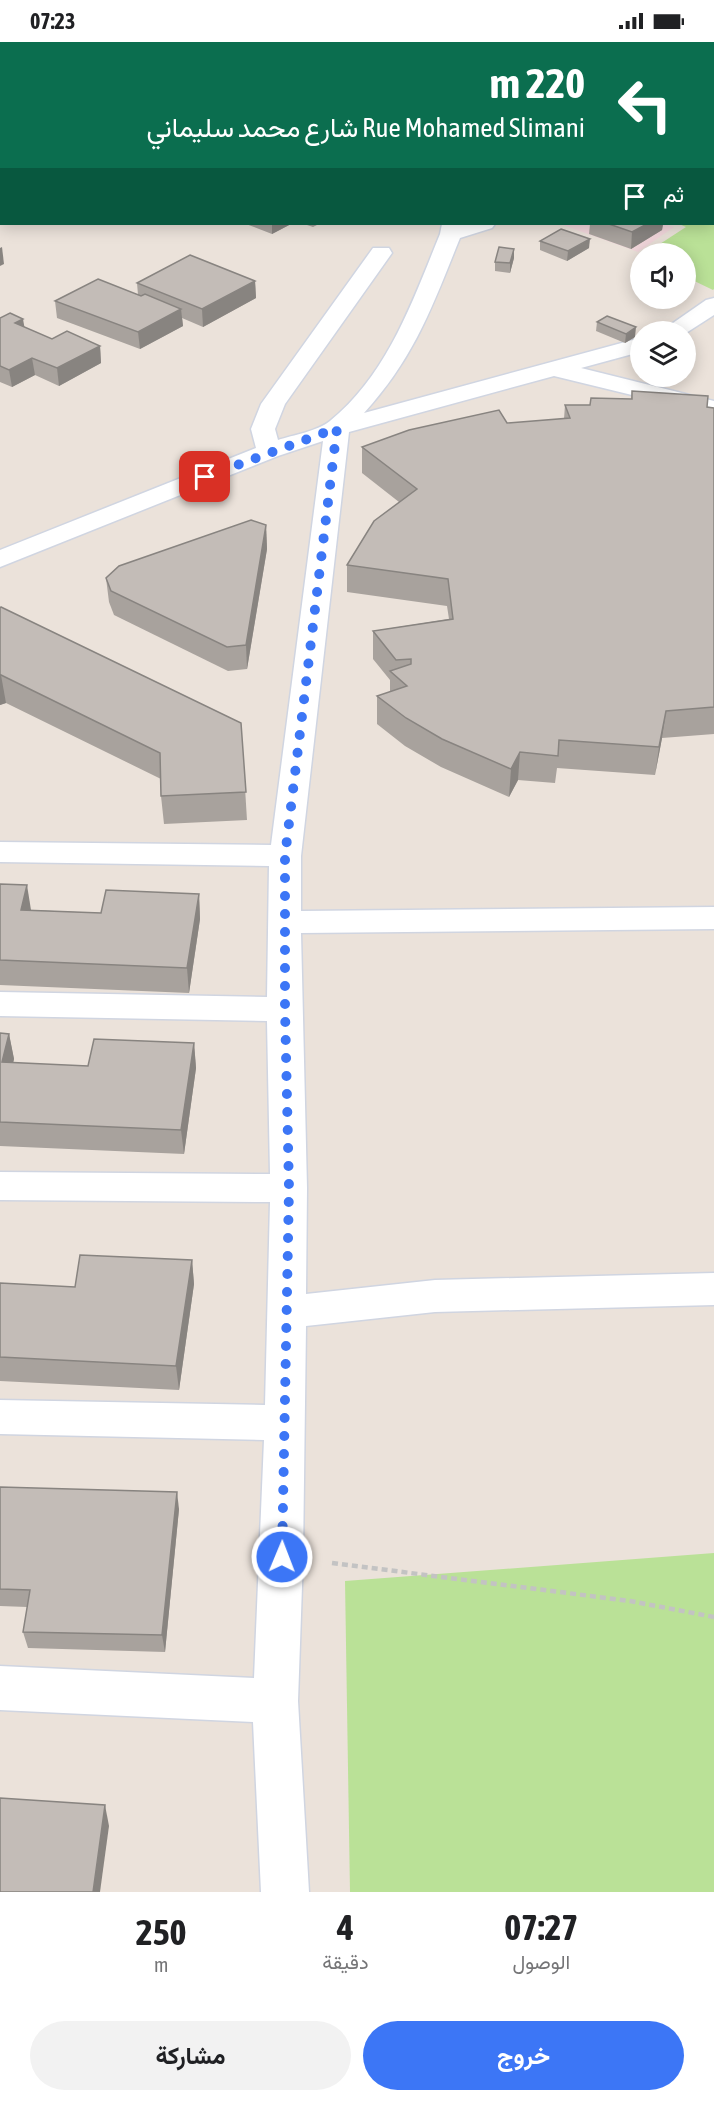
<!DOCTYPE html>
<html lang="ar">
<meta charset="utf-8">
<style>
:root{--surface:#fff;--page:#f2f2f2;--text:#202124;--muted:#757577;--accent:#3c76f6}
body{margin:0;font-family:"Asap Condensed",Vazirmatn,sans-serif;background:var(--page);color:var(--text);direction:rtl;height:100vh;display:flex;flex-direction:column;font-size:22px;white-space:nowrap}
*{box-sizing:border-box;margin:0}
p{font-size:20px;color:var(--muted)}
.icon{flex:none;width:33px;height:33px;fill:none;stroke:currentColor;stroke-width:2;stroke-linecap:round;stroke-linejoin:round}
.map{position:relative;height:1850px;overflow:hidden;direction:ltr}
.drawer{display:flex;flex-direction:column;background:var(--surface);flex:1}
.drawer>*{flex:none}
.top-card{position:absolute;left:0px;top:0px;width:714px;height:183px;box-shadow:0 3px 15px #0003;direction:rtl;background:#0b6e4f;color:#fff;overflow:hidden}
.fabs{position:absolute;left:630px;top:201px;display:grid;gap:12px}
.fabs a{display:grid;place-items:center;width:66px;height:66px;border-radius:50%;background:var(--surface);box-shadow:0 3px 15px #0003;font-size:30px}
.pin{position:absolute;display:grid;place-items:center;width:51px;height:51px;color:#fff;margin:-26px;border-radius:12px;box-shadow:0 3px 9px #0006}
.me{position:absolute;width:66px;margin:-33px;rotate:1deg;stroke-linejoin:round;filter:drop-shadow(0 0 4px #0008)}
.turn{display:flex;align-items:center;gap:21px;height:126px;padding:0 30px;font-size:27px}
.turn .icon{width:78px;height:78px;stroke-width:2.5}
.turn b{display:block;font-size:42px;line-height:51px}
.then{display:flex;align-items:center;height:57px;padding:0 30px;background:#0003;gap:12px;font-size:22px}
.eta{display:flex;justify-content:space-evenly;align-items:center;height:102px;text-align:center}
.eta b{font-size:36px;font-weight:700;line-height:42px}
.primary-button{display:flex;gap:12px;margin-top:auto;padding:12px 30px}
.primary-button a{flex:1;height:69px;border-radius:36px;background:var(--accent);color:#fff;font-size:24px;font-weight:700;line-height:69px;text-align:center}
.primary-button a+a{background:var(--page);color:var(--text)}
.status{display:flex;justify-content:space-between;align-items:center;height:42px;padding:0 30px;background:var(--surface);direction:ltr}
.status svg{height:16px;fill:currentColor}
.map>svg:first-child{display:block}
.medical{fill:#f2d7dc}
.green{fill:#bae197}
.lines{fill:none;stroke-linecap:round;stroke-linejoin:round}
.minor-casing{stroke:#d0d5e1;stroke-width:3}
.path{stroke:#c3c3c3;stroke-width:4.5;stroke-dasharray:6 4;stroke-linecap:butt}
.minor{fill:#fff;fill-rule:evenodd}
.wall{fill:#a8a29d}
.shaded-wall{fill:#888480}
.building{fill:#c3bcb7;stroke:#888480;stroke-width:1.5}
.route{stroke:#3c76f6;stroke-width:10;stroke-dasharray:0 18}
</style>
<div class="status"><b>07:23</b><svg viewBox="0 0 49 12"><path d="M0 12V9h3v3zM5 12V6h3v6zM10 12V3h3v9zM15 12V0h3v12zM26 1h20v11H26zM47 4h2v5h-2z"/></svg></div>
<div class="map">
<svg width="714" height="1850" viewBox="0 0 714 1850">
<rect width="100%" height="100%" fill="#ebe2da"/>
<path class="medical" d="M560 182H663L674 185 638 210Z"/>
<g class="green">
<path d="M714 100V247L713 248 686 235V212L646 211 686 185 679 182H712Z"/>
<path d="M714 1511V1850H350L345 1539Z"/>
</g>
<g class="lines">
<defs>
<g id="minor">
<path d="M150 0H172L149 2Z"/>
<path d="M454 0H472L453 2Z"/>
<path d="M0 48H2L0 60Z"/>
<path d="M714 75V87L712 88V76Z"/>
<path d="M442 182H495L492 186 460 196C432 265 415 315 364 371L640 296V310L581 326 714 359V373L554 334 349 390 301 814V869L714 865V887L301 891 307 1146 306 1252 435 1238 714 1231V1263L435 1270 306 1284 303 1515 298 1659 309 1850H261L253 1680 0 1668V1624L254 1636 264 1398 0 1392V1358L265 1363 270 1160 0 1158V1130L270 1132 267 979 0 974V950L267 955 269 824 0 820V800L271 803 323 399 278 414 0 525V508L256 406 251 387 261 362 373 206H389L392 211 285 362 275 387 278 398C293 393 318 389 330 379 388 332 413 258 440 192Z"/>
<path d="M714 256V273L686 291 660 290 706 258Z"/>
</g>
</defs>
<use href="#minor" class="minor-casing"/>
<path class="path" d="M332 1521 630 1559 714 1575"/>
<use href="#minor" class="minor"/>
</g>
<g class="wall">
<path d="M0 0H88L83 2H2V12L0 11Z"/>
<path d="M234 0H368L373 2H239Z"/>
<path d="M501 0H646V2H498Z"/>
<path d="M246 182H291L272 192Z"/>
<path d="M304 182H319L313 185Z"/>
<path d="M590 182H663L662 188 631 207 589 192Z"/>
<path d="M540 199 589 206 567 219 540 208Z"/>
<path d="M514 216 510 231 495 229V220Z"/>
<path d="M255 239 256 256 203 285 182 276 183 284 140 307 57 276 55 259 138 253 137 241Z"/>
<path d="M0 276 52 297 100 304 101 321 59 344 35 333 12 345 0 340Z"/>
<path d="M597 280 635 295 625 301 596 289Z"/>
<path d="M632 349 714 366V692L662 696 655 733 557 726 555 741 518 738 509 755 441 725 405 704 377 682V654L390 650V638L373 617V589L449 577 447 564 347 550V523L399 460 362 431V405L507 381 564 377 565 363H590L631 357Z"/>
<path d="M266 483 267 507 247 627 228 629 114 573 109 560 106 536Z"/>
<path d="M0 566 241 681 247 778 164 782 161 754V737L6 661 0 663Z"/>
<path d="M0 842 31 868 101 871 199 852 200 877 189 951 0 943Z"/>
<path d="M0 991 9 992 14 1017 13 1021 88 1024 194 1001 196 1026 184 1112 0 1104Z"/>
<path d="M192 1218 194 1242 179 1348 0 1339V1241L75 1245Z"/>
<path d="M0 1445 179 1467 165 1610 28 1606 23 1590 27 1565 0 1564Z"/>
</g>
<g class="shaded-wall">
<path d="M36 0H88L83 2H30Z"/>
<rect x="266" y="0" width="27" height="2"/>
<path d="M543 0H553V1L543 2Z"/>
<path d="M631 0H646V1L629 2Z"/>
<path d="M714 44V62L712 63V45Z"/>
<path d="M2 94V111L0 112V95Z"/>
<path d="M2 144V161L0 162V145Z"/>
<path d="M272 182H291L272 192Z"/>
<path d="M647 182H663L662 188 631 207 632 190Z"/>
<path d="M590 197 589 206 567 219 568 209Z"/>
<path d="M2 205 4 222 0 224V206Z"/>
<path d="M514 207V216L510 231V221Z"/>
<path d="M255 239 256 256 203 285 202 267Z"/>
<path d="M181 267 183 284 140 307 138 290Z"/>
<path d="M23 277 26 294 15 281Z"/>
<path d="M636 285 635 295 625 301 626 292Z"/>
<path d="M100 304 101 321 59 344 57 326Z"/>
<path d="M32 316 35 333 12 345 9 328Z"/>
<path d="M266 483 267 507 247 627 246 603Z"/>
<path d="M1 633 6 661 0 663V634Z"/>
<path d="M666 669 662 696 655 733 659 705Z"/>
<path d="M520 710 518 738 509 755 511 727Z"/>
<path d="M27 843 31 868H21Z"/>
<path d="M199 852 200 877 189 951 187 926Z"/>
<path d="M9 992 14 1017 7 1045 2 1020Z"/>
<path d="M194 1001 196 1026 184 1112 181 1088Z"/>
<path d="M192 1218 194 1242 179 1348 176 1324Z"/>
<path d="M177 1450 179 1467 165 1610 162 1593Z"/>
<path d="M105 1763 109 1784 100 1850H93Z"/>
</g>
<g class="building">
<path d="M5 0H36L30 2H8Z"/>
<path d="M295 0H368L373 2H300Z"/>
<path d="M501 0H529L534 2H498Z"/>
<path d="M568 0H631L629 2H575Z"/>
<path d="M0 81 2 82V94L0 95Z"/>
<path d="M2 112V144L0 145V113Z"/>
<path d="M609 182H647L632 190Z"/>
<path d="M561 187 590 197 568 209 540 199Z"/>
<path d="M499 205 514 207 510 221 495 220Z"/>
<path d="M190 213 255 239 202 267 137 241Z"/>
<path d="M98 237 141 254 145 252 181 267 138 290 55 259Z"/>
<path d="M10 271 23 277 15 281 52 297 67 289 100 304 57 326 32 316 9 328 0 324V276Z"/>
<path d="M607 274 636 285 626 292 597 280Z"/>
<path d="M632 349 708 354 707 365 714 366V665L666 669 659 705 559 698 558 714 520 710 511 727 442 697 406 676 377 654 407 644 390 629 411 622V617L396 618 373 589 453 577 448 537 347 523 374 479 417 447 362 405 409 388 499 368 507 381 570 376 565 363H590L591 356 632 357Z"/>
<path d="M251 478 266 483 246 603 227 605 111 549 106 536 119 524Z"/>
<path d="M1 565 241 681 246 750 161 754 160 711 1 633 0 634V566Z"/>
<path d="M0 842 27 843 21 868 101 871 106 848 199 852 187 926 0 918Z"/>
<path d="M0 991 9 992 2 1020 88 1024 94 997 194 1001 181 1088 0 1080Z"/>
<path d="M80 1213 192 1218 176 1324 0 1315V1241L75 1245Z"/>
<path d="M0 1445 177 1450 162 1593 23 1590 30 1548 0 1547Z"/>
<path d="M0 1756 105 1763 93 1850H0Z"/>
</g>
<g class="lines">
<path class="route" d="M205 435 337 386 285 814V967L289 1146 282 1515"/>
</g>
</svg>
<div class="fabs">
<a><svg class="icon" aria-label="sound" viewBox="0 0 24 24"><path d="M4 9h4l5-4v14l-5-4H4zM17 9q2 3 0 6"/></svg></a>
<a><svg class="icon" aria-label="layers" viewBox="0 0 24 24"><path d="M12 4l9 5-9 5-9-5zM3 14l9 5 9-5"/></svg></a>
</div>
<div class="pin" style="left:205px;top:435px;background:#d93025"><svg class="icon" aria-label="arrive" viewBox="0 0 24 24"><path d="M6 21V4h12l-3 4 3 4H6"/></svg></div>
<svg class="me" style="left:282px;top:1515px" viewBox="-20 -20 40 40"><circle r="17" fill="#3c76f6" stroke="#fff" stroke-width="3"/><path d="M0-11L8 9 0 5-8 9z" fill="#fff"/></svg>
<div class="top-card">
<div class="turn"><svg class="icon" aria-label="left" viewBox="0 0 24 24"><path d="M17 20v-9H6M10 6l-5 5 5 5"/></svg><div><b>220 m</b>Rue Mohamed Slimani شارع محمد سليماني</div></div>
<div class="then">ثم<svg class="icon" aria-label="arrive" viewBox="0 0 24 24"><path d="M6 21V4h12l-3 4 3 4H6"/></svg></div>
</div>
</div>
<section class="drawer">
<div class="eta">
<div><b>07:27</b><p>الوصول</p></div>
<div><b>4</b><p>دقيقة</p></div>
<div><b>250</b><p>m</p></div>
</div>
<div class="primary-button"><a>خروج</a><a>مشاركة</a></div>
</section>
